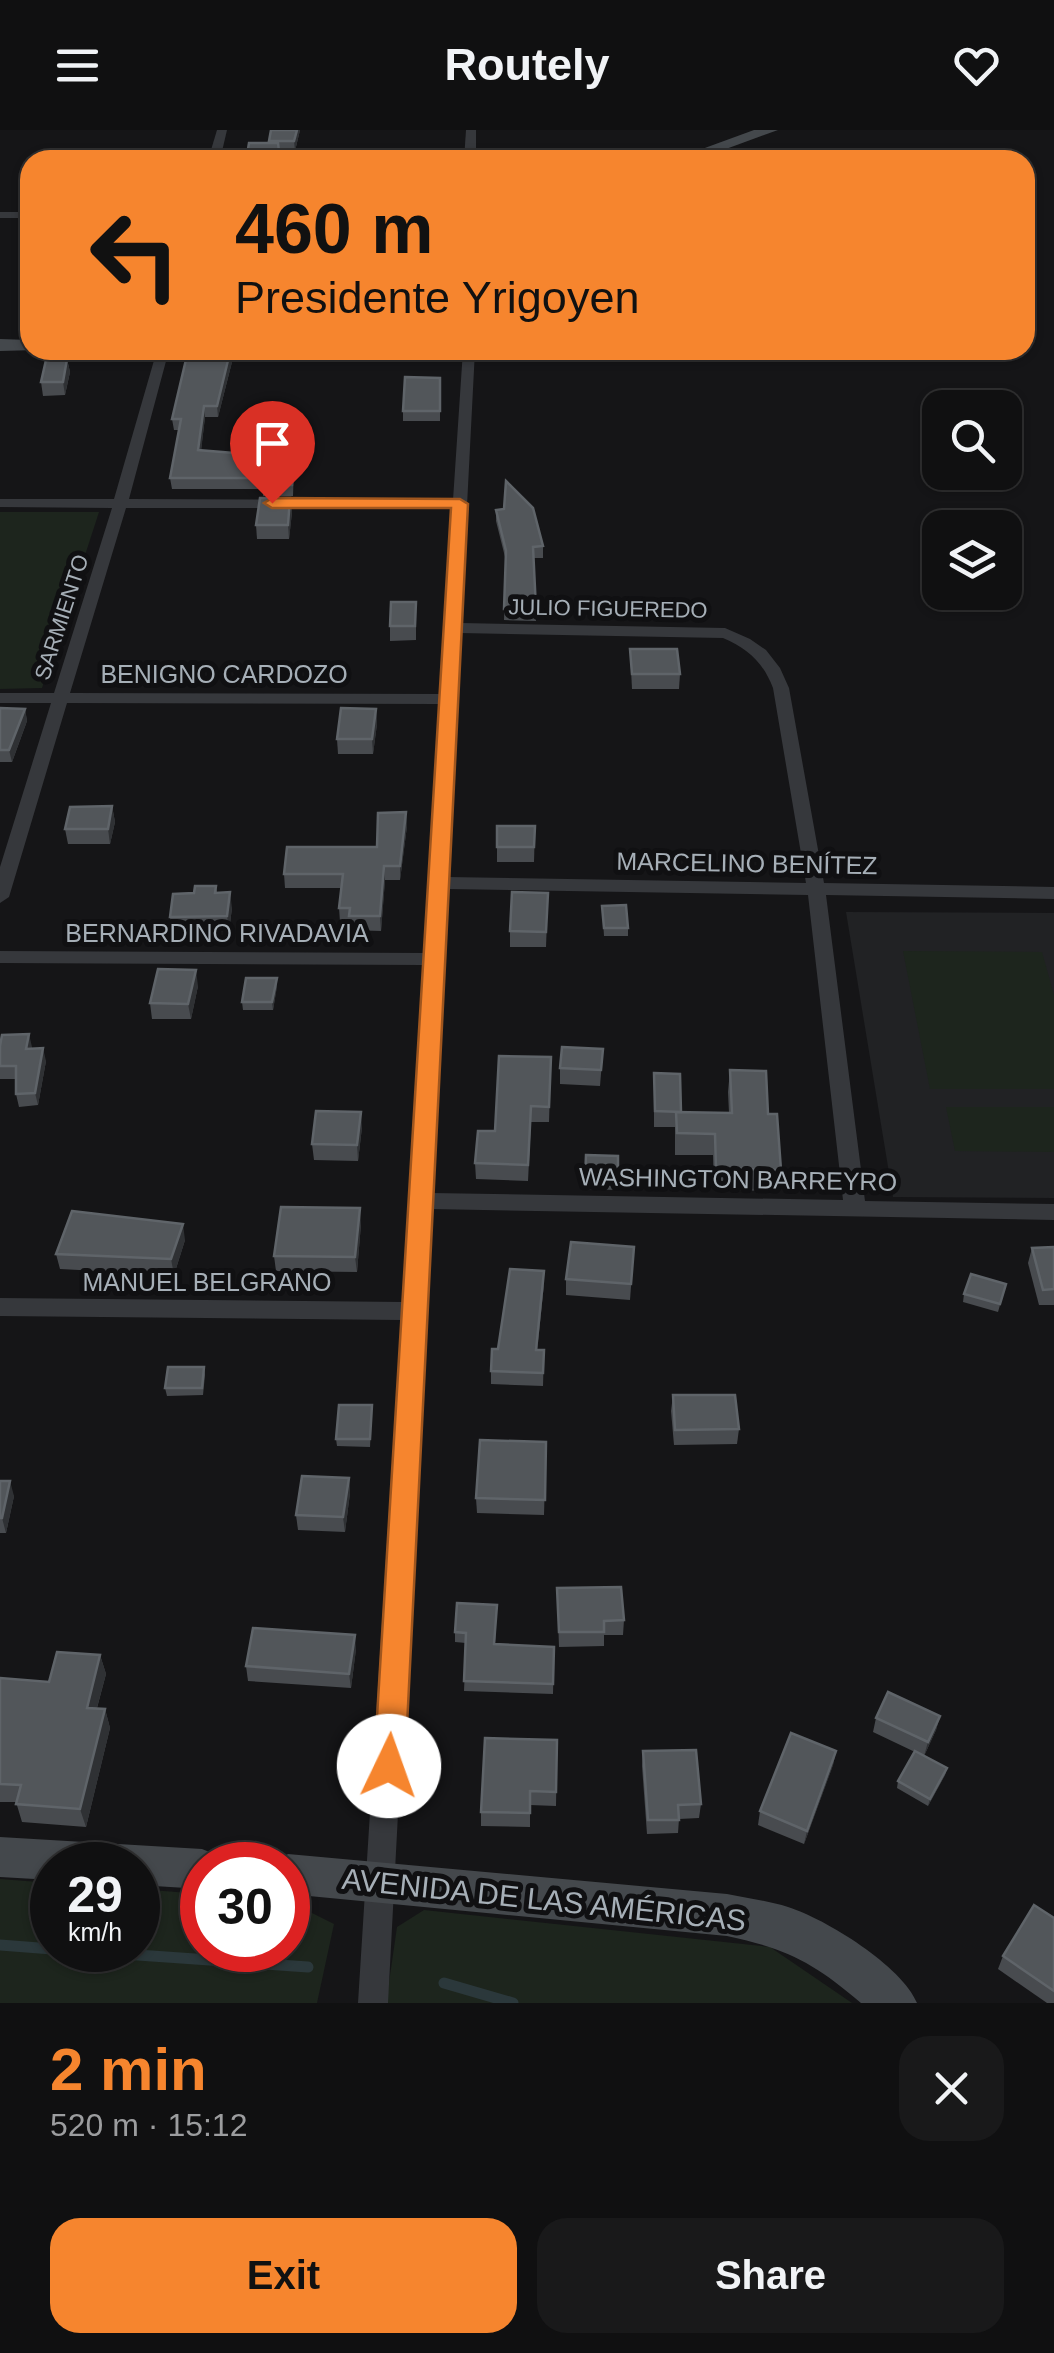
<!DOCTYPE html>
<meta charset="utf-8">
<style>
:root{--surface:#101011;--page:#19191a;--text:#f1f3f6;--muted:#9c9d9f;--line:#303031;--accent:#f6852e}
body{margin:0;font-family:Helvetica,sans-serif;background:var(--page);color:var(--text);height:100vh;display:flex;flex-direction:column;font-size:38px;white-space:nowrap}
*{box-sizing:border-box;margin:0}
p{font-size:32px;color:var(--muted)}
.icon{flex:none;width:55px;height:55px;fill:none;stroke:currentColor;stroke-width:2;stroke-linecap:round;stroke-linejoin:round}
.map{position:relative;height:1873px;overflow:hidden}
.side{display:flex;flex-direction:column;background:var(--surface);flex:1}
.side>*{flex:none}
.hud{position:absolute;left:20px;top:20px;width:1015px;height:210px;border-radius:30px;box-shadow:0 2px 8px #0004,0 0 0 2px var(--line);background:#f6852e;color:#111;overflow:hidden}
.fabs{position:absolute;left:922px;top:260px;display:grid;gap:20px}
.fabs a{display:grid;place-items:center;width:100px;height:100px;border-radius:20px;background:var(--surface);box-shadow:0 2px 8px #0004,0 0 0 2px var(--line);font-size:50px}
.speed{position:absolute;left:30px;top:1712px;display:flex;gap:20px;font-size:50px;font-weight:700;text-align:center}
.speed>*{display:grid;place-content:center;width:130px;height:130px;border-radius:50%;background:var(--surface);box-shadow:0 2px 8px #0004,0 0 0 2px var(--line);line-height:1}
.speed small{font-size:25px;font-weight:400}
.speed .limit{border:15px solid #d22;background:#fff;color:#111}
.pin{position:absolute;display:grid;place-items:center;width:85px;height:85px;color:#fff;margin:-102px -42px;border-radius:50% 50% 50% 0;rotate:-45deg;box-shadow:0 0 10px #0007}
.pin .icon{rotate:45deg}
.me{position:absolute;width:110px;margin:-55px;rotate:3deg;stroke-linejoin:round;filter:drop-shadow(0 0 8px #0008)}
.turn{display:flex;align-items:center;gap:35px;height:210px;padding:0 50px;font-size:45px}
.turn .icon{width:130px;height:130px;stroke-width:2.5}
.turn b{display:block;font-size:70px;line-height:85px}
.round{display:grid;place-items:center;flex:none;width:105px;height:105px;border-radius:30px;background:var(--page)}
.headline{display:flex;align-items:center;justify-content:space-between;height:170px;padding:0 50px}
h1{font-size:60px;font-weight:800;line-height:75px;color:var(--accent)}
.primary-button{display:flex;gap:20px;margin-top:auto;padding:20px 50px}
.primary-button a{flex:1;height:115px;border-radius:30px;background:var(--accent);color:#111;font-size:40px;font-weight:800;line-height:115px;text-align:center}
.primary-button a+a{background:var(--page);color:var(--text)}
header{display:flex;justify-content:space-between;align-items:center;height:130px;padding:0 50px;background:var(--surface);font-size:45px;font-weight:800}
.map>svg:first-child{display:block}
.built{fill:#212224}
.green{fill:#1d251d}
.lines{fill:none;stroke-linecap:round;stroke-linejoin:round}
.stream{stroke:#2b383b;stroke-width:11}
.street{fill:#36383c;fill-rule:evenodd}
.secondary{fill:#44484c;fill-rule:evenodd}
.wall{fill:#484b4f}
.shaded-wall{fill:#2f3134}
.building{fill:#52565a;stroke:#5f6469;stroke-width:2.5}
.route{fill:#f6852e;stroke:#a0561e;stroke-width:2.5}
.labels{text-anchor:middle;stroke-width:10;stroke-linejoin:round;paint-order:stroke}
.far-street-label{font-size:22px;fill:#a6afb7;stroke:#101012}
.street-label{font-size:25px;fill:#a6afb7;stroke:#101012}
.near-street-label{font-size:30px;fill:#a6afb7;stroke:#101012}
</style>
<header><svg class="icon" aria-label="menu" viewBox="0 0 24 24"><path d="M4 6h16M4 12h16M4 18h16"/></svg>Routely<svg class="icon" aria-label="heart" viewBox="0 0 24 24"><path d="M12 20l-8-8c-3-5 5-10 8-4 3-6 11-1 8 4z"/></svg></header>
<div class="map">
<svg width="1054" height="1873" viewBox="0 0 1054 1873">
<rect width="100%" height="100%" fill="#151517"/>
<path class="built" d="M846 782 1054 783V1068L893 1067Z"/>
<g class="green">
<path d="M0 382H99L42 558 0 559Z"/>
<path d="M903 821 1042 822 1054 865V959H930Z"/>
<path d="M946 977H1054V1022L955 1021Z"/>
<path d="M0 1749 52 1753V1820H138V1759L202 1764V1820H288V1771L334 1794 317 1873H0Z"/>
<path d="M424 1780 770 1817 852 1873H386L397 1797Z"/>
</g>
<g class="lines">
<g class="stream">
<path d="M0 1815 52 1819"/>
<path d="M66 1820 308 1837"/>
<path d="M444 1853 513 1873"/>
</g>
<g class="street">
<path d="M217 0H227L220 30H208Z"/>
<path d="M466 0H476V30H464Z"/>
<rect x="0" y="82" width="30" height="6"/>
<path d="M157 220H169L129 369 453 370 463 220H475L461 493 725 498 750 509 766 520 780 538 789 558 824 753 1054 757V769L826 765 865 1071 1054 1074V1090L430 1079 388 1873H358L401 1190 0 1186V1168L403 1172 424 835 0 833V821L425 823 440 574 67 573 9 767 0 773V737L51 573H0V563H54L112 378 0 377V369H114ZM126 378H453L441 564 70 563ZM460 503 723 508C748 519 763 532 773 558L806 753 447 747ZM447 759 808 765 843 1070 431 1063Z"/>
</g>
<g class="secondary">
<path d="M754 0H778L696 30H672Z"/>
<path d="M0 209 30 210V220H37L0 221Z"/>
<path d="M0 1707 202 1719 217 1725 221 1735H202V1759L138 1755V1735H52V1750L0 1747Z"/>
<path d="M288 1724 727 1764C747 1768 769 1771 788 1777 826 1789 902 1836 917 1873H861C814 1833 788 1819 727 1806L288 1764V1735H271Z"/>
</g>
</g>
<g class="wall">
<path d="M271 0H300L295 21 279 20 247 25 269 13Z"/>
<path d="M230 222 232 232 218 287H205L201 320 259 325 290 290V294L298 305 290 337H294L293 366H263V359H172L170 348 179 300H174L172 289Z"/>
<path d="M67 229 70 242 65 265 43 266 41 252Z"/>
<path d="M440 248V291H403V281Z"/>
<path d="M290 368 292 382 289 409H257L256 395Z"/>
<path d="M496 380 543 416V428H533L536 491 504 490 506 431 496 391Z"/>
<path d="M416 472V510L390 511V496Z"/>
<path d="M630 519 680 544 679 559H632Z"/>
<path d="M0 578 25 579 27 591 12 632H0Z"/>
<path d="M376 579 377 594 373 624H338L337 609Z"/>
<path d="M112 676 115 692 110 714H68L65 699Z"/>
<path d="M406 682 407 696 400 750H385L381 801 350 800 349 792H340L339 778 341 758H285L284 744 377 717Z"/>
<path d="M497 696H535L534 732H497Z"/>
<path d="M216 756 217 763 232 778 229 801 172 802 170 787 194 763Z"/>
<path d="M548 763 546 817H510V801Z"/>
<path d="M602 776 628 798V806H604Z"/>
<path d="M277 848V856L273 880H243L242 872Z"/>
<path d="M198 856 191 889H152L150 873Z"/>
<path d="M0 916 32 917V919L46 931 38 975 19 977 16 964V949H0Z"/>
<path d="M603 919 600 956 560 954V938Z"/>
<path d="M551 927 549 992H531L528 1051 476 1049 475 1033 495 1001Z"/>
<path d="M730 940 768 984 781 1040 779 1061 714 1060 713 1025H675V997H654V943L681 982 729 983 728 962Z"/>
<path d="M362 997 358 1031 314 1030 312 1014Z"/>
<path d="M586 1025 618 1026 617 1060 585 1059Z"/>
<path d="M361 1094 357 1142 276 1141 274 1126Z"/>
<path d="M185 1110 174 1145 60 1139 56 1124Z"/>
<path d="M634 1117 630 1170 566 1165V1149Z"/>
<path d="M1054 1117V1175H1039L1028 1133 1032 1118Z"/>
<path d="M544 1154 537 1220H544L543 1256 491 1254V1241L498 1219Z"/>
<path d="M1006 1154 998 1182 963 1172 964 1164Z"/>
<path d="M204 1237 205 1245 203 1265 167 1266 165 1258Z"/>
<path d="M673 1265 739 1299 737 1314 674 1315 671 1281Z"/>
<path d="M372 1275 370 1317 337 1316 336 1309Z"/>
<path d="M546 1312 544 1385 477 1383 476 1368Z"/>
<path d="M349 1348 350 1363 345 1402 298 1400 296 1385Z"/>
<path d="M0 1351 14 1366 6 1403H0Z"/>
<path d="M557 1458 624 1490 623 1505H604V1516L559 1517Z"/>
<path d="M497 1475 495 1514 554 1517 553 1564 464 1561 466 1513 455 1512V1502Z"/>
<path d="M356 1519 351 1558 248 1551 246 1536Z"/>
<path d="M100 1525 106 1544 97 1578 105 1579 110 1598 86 1697 22 1692 16 1672H0V1548L49 1552Z"/>
<path d="M940 1586 936 1600 924 1626 947 1638 945 1645 928 1676 897 1658 898 1651 915 1622 873 1602 876 1588Z"/>
<path d="M557 1610 556 1676 530 1675V1697L481 1696V1682Z"/>
<path d="M643 1621 701 1674 699 1688 679 1689 678 1703 647 1704 642 1636Z"/>
<path d="M836 1621 833 1635 804 1714 758 1695 760 1681Z"/>
<path d="M1054 1788V1873H1047L998 1839 1003 1826Z"/>
</g>
<g class="shaded-wall">
<path d="M297 0H300L295 21 294 11Z"/>
<path d="M230 222 232 232 218 287 217 276Z"/>
<path d="M67 229 70 242 65 265 63 252Z"/>
<path d="M204 276 205 287 200 331 198 320Z"/>
<path d="M297 294 298 305 287 348 286 337Z"/>
<path d="M290 368 292 382 289 409 288 395Z"/>
<path d="M25 579 27 591 12 632 9 620Z"/>
<path d="M376 579 377 594 373 624 372 609Z"/>
<path d="M112 676 115 692 110 714 108 699Z"/>
<path d="M406 682 407 696 400 750V736Z"/>
<path d="M384 736 385 750 381 801 380 786Z"/>
<path d="M230 762 232 778 229 801 227 786Z"/>
<path d="M196 840 198 856 191 889 188 874Z"/>
<path d="M277 848V856L273 880 272 872Z"/>
<path d="M29 904 32 917 29 932 26 919Z"/>
<path d="M43 918 46 931 38 975 35 963Z"/>
<path d="M361 982 362 997 358 1031 357 1015Z"/>
<path d="M360 1078 361 1094 357 1142 355 1127Z"/>
<path d="M183 1094 185 1110 174 1145 171 1129Z"/>
<path d="M544 1141V1154L536 1233V1220Z"/>
<path d="M349 1348 350 1363 345 1402 343 1387Z"/>
<path d="M10 1351 14 1366 6 1403 2 1388Z"/>
<path d="M355 1505 356 1519 351 1558 349 1544Z"/>
<path d="M100 1525 106 1544 92 1596 87 1578Z"/>
<path d="M105 1579 110 1598 86 1697 80 1679Z"/>
<path d="M940 1586 936 1600 924 1626 928 1612Z"/>
<path d="M836 1621 833 1635 804 1714 807 1701Z"/>
<path d="M947 1638 945 1645 928 1676 930 1669Z"/>
</g>
<g class="building">
<path d="M271 0H297L294 11H269Z"/>
<path d="M249 13H278L280 30H237L238 25H247Z"/>
<path d="M188 221 230 222 217 276H204L198 320 259 325 267 279H289L287 294H297L286 337H294L292 355H262L263 348H170L181 289H172Z"/>
<path d="M67 229 63 252H41L46 230Z"/>
<path d="M405 247 440 248V281H403Z"/>
<path d="M506 351 533 378 543 416 533 417 536 479H504L506 421 496 380 504 379Z"/>
<path d="M260 368H290L288 395H256Z"/>
<path d="M391 472H416L415 496H390Z"/>
<path d="M630 519H677L680 544H632Z"/>
<path d="M0 578 25 579 9 620H0Z"/>
<path d="M341 578 376 579 372 609H337Z"/>
<path d="M112 676 108 699H65L70 677Z"/>
<path d="M406 682 400 736H384L380 786H349L350 778H339L343 744H284L287 717H377L378 683Z"/>
<path d="M497 696H535L534 717H497Z"/>
<path d="M195 756H216L215 763 230 762 227 786 170 787 173 764 194 763Z"/>
<path d="M512 762 548 763 546 802 510 801Z"/>
<path d="M626 775 628 798H604L602 776Z"/>
<path d="M158 839 196 840 188 874 150 873Z"/>
<path d="M246 848H277L272 872H242Z"/>
<path d="M29 904 26 919 43 918 35 963 16 964V936H0V916L2 905Z"/>
<path d="M562 917 603 919 601 940 560 938Z"/>
<path d="M499 926 551 927 549 977 531 976 528 1035 475 1033 478 1001H495Z"/>
<path d="M730 940 766 941 768 984H777L781 1040 716 1038 715 1004 677 1003 676 982 732 983Z"/>
<path d="M654 943 680 944 681 982 655 981Z"/>
<path d="M316 981 361 982 357 1015 312 1014Z"/>
<path d="M586 1025 618 1026V1052L585 1051Z"/>
<path d="M281 1077 360 1078 355 1127 274 1126Z"/>
<path d="M72 1081 183 1094 171 1129 56 1124Z"/>
<path d="M571 1112 634 1117 631 1154 566 1149Z"/>
<path d="M1054 1117V1159L1043 1160 1032 1118Z"/>
<path d="M510 1139 544 1141 536 1220H544L543 1243 491 1241 492 1219H498Z"/>
<path d="M971 1144 1006 1154 1000 1174 964 1164Z"/>
<path d="M168 1237H204L202 1258H165Z"/>
<path d="M673 1265H735L739 1299 675 1300Z"/>
<path d="M339 1275H372L370 1309H336Z"/>
<path d="M480 1310 546 1312 545 1370 476 1368Z"/>
<path d="M302 1346 349 1348 343 1387 296 1385Z"/>
<path d="M0 1351H10L2 1388H0Z"/>
<path d="M621 1457 624 1490 604 1491V1502H559L557 1458Z"/>
<path d="M457 1473 497 1475 494 1514 554 1517 553 1554 464 1551 466 1503 455 1502Z"/>
<path d="M253 1498 355 1505 349 1544 246 1536Z"/>
<path d="M57 1522 100 1525 87 1578 105 1579 80 1679 16 1674 21 1655 0 1654V1548L49 1552Z"/>
<path d="M888 1562 940 1586 928 1612 876 1588Z"/>
<path d="M791 1603 836 1621 807 1701 760 1681Z"/>
<path d="M485 1608 557 1610 556 1662 530 1661V1683L481 1682Z"/>
<path d="M696 1620 701 1674 678 1675 679 1690H648L643 1621Z"/>
<path d="M915 1621 947 1638 930 1669 898 1651Z"/>
<path d="M1034 1775 1054 1788V1861L1003 1826Z"/>
</g>
<path class="route" d="M460 369 468 374 405 1636 400 1646 389 1650 378 1646 374 1636 451 378H272L264 373 272 368Z"/>
<g class="labels">
<g class="far-street-label">
<text transform="translate(608 478) rotate(1)" y="8">JULIO FIGUEREDO</text>
<text transform="translate(61 487) rotate(-72)" y="8">SARMIENTO</text>
</g>
<g class="street-label">
<text x="224" y="553">BENIGNO CARDOZO</text>
<text transform="translate(747 733) rotate(1)" y="9">MARCELINO BENÍTEZ</text>
<text x="217" y="812">BERNARDINO RIVADAVIA</text>
<text transform="translate(738 1049) rotate(1)" y="9">WASHINGTON BARREYRO</text>
<text x="207" y="1161">MANUEL BELGRANO</text>
</g>
<g class="near-street-label">
<text transform="translate(544 1770) rotate(6)" y="10">AVENIDA DE LAS AMÉRICAS</text>
</g>
</g>
</svg>
<div class="fabs">
<a><svg class="icon" aria-label="search" viewBox="0 0 24 24"><circle cx="10" cy="10" r="6"/><path d="M15 15l6 6"/></svg></a>
<a><svg class="icon" aria-label="layers" viewBox="0 0 24 24"><path d="M12 4l9 5-9 5-9-5zM3 14l9 5 9-5"/></svg></a>
</div>
<div class="speed"><div>29<small>km/h</small></div><div class="limit">30</div></div>
<div class="pin" style="left:272px;top:373px;background:#d93025"><svg class="icon" aria-label="arrive" viewBox="0 0 24 24"><path d="M6 21V4h12l-3 4 3 4H6"/></svg></div>
<svg class="me" style="left:389px;top:1636px" viewBox="-20 -20 40 40"><circle r="19" fill="#fff"/><path d="M0-13L10 11 0 6-10 11z" fill="#f6852e"/></svg>
<div class="hud">
<div class="turn"><svg class="icon" aria-label="left" viewBox="0 0 24 24"><path d="M17 20v-9H6M10 6l-5 5 5 5"/></svg><div><b>460 m</b>Presidente Yrigoyen</div></div>
</div>
</div>
<section class="side">
<div class="headline"><div><h1>2 min</h1><p>520 m · 15:12</p></div><a class="round"><svg class="icon" aria-label="close" viewBox="0 0 24 24"><path d="M6 6l12 12M18 6L6 18"/></svg></a></div>
<div class="primary-button"><a>Exit</a><a>Share</a></div>
</section>
